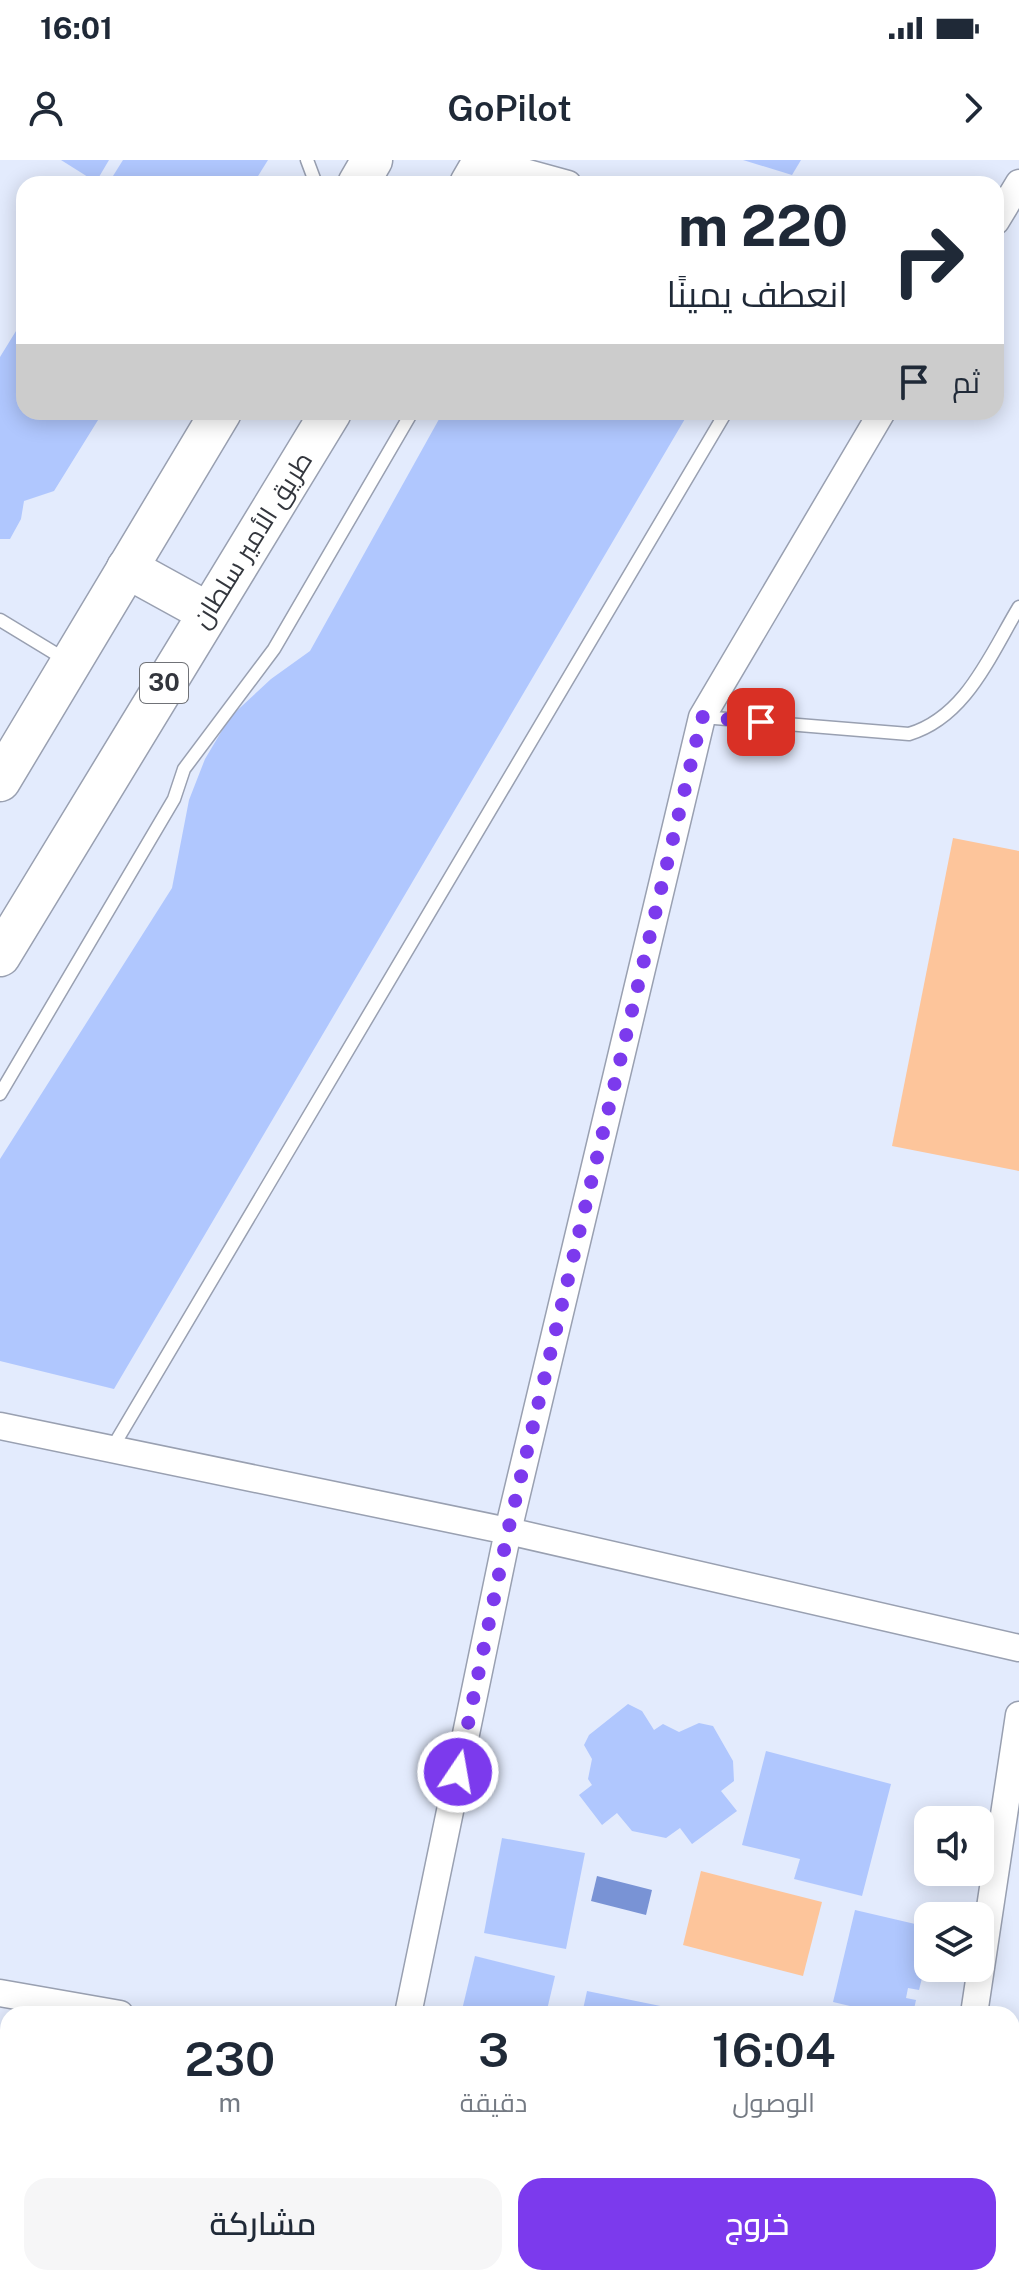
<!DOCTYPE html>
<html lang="ar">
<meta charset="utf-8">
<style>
:root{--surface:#fff;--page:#f6f6f7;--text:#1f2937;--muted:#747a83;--accent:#7c3aed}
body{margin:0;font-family:"Public Sans",Cairo,sans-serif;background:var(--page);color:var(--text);direction:rtl;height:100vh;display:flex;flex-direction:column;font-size:30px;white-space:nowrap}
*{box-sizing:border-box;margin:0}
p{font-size:26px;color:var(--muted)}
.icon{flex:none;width:44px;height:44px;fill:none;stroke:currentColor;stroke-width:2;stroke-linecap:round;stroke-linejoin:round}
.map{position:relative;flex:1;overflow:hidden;direction:ltr}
.side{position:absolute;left:0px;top:1846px;width:1020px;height:280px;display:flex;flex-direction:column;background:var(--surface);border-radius:24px 24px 0 0;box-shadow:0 4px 20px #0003;direction:rtl}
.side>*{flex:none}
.top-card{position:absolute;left:16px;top:16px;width:988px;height:244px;border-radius:24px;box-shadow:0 4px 20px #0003;direction:rtl;background:#fff;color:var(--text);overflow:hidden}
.controls{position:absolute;left:914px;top:1646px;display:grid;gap:16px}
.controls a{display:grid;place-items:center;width:80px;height:80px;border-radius:16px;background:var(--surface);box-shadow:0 4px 20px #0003;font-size:40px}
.pin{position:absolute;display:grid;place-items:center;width:68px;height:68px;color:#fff;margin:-34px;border-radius:16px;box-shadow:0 4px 12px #0006}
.me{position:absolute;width:88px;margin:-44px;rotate:12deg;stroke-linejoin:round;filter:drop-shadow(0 0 6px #0008)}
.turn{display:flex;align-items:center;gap:28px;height:168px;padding:0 24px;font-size:36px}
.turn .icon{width:104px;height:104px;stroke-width:2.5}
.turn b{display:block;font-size:56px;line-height:68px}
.then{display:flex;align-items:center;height:76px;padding:0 24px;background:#0003;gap:16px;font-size:30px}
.eta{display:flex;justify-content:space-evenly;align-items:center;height:136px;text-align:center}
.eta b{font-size:48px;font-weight:600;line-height:56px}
.primary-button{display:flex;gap:16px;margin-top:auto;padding:16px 24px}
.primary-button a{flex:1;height:92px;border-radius:24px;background:var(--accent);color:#fff;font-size:32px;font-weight:600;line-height:92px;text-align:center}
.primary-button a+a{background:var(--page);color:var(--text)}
.status{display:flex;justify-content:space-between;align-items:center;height:56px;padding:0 40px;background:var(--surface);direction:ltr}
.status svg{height:22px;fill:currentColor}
header{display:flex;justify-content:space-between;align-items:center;height:104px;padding:0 24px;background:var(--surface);font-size:36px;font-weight:600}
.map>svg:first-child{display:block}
.green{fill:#fdc59b}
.water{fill:#7993d5}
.building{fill:#b0c7fe}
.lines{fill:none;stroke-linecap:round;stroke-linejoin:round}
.service-casing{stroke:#99a0b1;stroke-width:15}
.minor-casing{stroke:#99a0b1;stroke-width:29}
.primary-casing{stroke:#99a0b1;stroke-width:43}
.service{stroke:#fff;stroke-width:12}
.minor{stroke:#fff;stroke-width:26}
.primary{stroke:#fff;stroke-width:40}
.route{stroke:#7c3aed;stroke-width:14;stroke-dasharray:0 25.2}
.labels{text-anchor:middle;stroke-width:6;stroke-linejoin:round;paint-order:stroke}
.shield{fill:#fff;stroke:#707277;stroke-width:2}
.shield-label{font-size:24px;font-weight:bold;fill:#33363d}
.street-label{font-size:26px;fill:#33363d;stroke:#fff}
</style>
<div class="status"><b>16:01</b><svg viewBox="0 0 49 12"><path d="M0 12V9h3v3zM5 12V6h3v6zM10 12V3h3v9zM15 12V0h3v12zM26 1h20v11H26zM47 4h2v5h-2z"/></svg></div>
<header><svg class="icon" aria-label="forward" viewBox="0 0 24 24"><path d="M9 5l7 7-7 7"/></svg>GoPilot<svg class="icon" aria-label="person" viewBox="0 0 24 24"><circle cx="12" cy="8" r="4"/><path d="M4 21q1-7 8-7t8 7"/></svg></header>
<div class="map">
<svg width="1019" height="2126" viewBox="0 0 1019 2126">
<rect width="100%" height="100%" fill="#e3ebfd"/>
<g class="green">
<path d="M953 678 1019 691V1011L892 986Z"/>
<path d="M701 1711 822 1742 803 1816 683 1785Z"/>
</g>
<path class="water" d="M597 1716 652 1730 646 1755 591 1741Z"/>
<g class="building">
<path d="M61 0H109L96 22Z"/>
<path d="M123 0H268L253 24H108Z"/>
<path d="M743 0H801L792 15Z"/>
<path d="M24 158V252H103L54 331 24 341 21 359 10 379H0V197Z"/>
<path d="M443 252H689L114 1229 0 1201V999L172 728 189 640 205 599 230 557 271 519 310 491Z"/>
<path d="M628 1544 642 1551 654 1570 663 1564 679 1572 699 1563 713 1566 733 1601 734 1621 721 1631 737 1651 692 1684 680 1668 666 1678 632 1671 617 1653 602 1665 579 1635 592 1625 588 1619 592 1599 584 1585 589 1575Z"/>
<path d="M766 1591 891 1624 862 1736 794 1719 800 1699 742 1685Z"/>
<path d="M502 1678 585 1693 566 1789 484 1773Z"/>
<path d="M855 1750 928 1767V1788L921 1786 918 1800 926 1802 919 1830 908 1828 906 1838 916 1840 913 1854H884L833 1842Z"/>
<path d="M475 1796 555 1816 546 1854H461Z"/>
<path d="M587 1831 680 1850 679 1854H582Z"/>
<path d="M0 2029 8 2031V2084L0 2083Z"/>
<path d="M176 2118H225L224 2126Z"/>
<path d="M623 2118H686L684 2126H644Z"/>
</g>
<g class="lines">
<defs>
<g id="service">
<path d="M307 0 316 24"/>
<path d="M0 460 66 500"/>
<path d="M702 557 909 574C966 557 990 495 1019 447"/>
<path d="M0 934 174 639 184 609 274 489 412 252"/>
<path d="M111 1290 726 252"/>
</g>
<g id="minor">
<path d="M484 1 568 24"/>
<path d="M996 61 1019 23"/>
<path d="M882 252 702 557 508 1371 1019 1488"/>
<path d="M0 1266 508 1371 408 1854"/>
<path d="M0 1833 120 1854"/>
<path d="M974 1854 1019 1555"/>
<path d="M330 2126 332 2118"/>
<path d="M931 2126 932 2118"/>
</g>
<g id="primary">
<path d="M358 24 372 0"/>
<path d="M470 24 484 0"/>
<path d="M127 408 207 452"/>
<path d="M0 621 221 252"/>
<path d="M0 796 331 252"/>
</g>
</defs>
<use href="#service" class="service-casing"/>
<use href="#minor" class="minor-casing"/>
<use href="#primary" class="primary-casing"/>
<use href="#service" class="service"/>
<use href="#minor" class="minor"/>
<use href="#primary" class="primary"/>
</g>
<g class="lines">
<path class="route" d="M458 1612 508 1371 702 557 761 562"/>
</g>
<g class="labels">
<rect class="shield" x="140" y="503" width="48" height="40" rx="6"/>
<g class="shield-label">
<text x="164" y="531">30</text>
</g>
<g class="street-label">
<text transform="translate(252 380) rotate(-58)" y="9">طريق الأمير سلطان</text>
</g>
</g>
</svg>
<div class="controls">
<a><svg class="icon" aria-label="sound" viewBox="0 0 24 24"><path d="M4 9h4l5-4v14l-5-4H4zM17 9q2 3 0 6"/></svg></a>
<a><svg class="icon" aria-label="layers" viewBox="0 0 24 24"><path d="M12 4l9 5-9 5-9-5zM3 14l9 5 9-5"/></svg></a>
</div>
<div class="pin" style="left:761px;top:562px;background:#d93025"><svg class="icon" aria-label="arrive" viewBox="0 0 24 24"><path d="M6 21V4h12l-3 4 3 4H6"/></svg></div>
<svg class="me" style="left:458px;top:1612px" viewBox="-20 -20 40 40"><circle r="17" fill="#7c3aed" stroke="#fff" stroke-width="3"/><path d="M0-11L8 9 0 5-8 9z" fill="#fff"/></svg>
<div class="top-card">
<div class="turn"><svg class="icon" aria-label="right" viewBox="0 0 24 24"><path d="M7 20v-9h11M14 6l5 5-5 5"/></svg><div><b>220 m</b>انعطف يمينًا</div></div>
<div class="then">ثم<svg class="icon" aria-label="arrive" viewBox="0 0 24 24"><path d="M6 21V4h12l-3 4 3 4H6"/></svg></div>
</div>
<section class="side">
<div class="eta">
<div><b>16:04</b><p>الوصول</p></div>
<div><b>3</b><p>دقيقة</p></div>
<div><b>230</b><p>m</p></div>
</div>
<div class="primary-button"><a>خروج</a><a>مشاركة</a></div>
</section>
</div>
